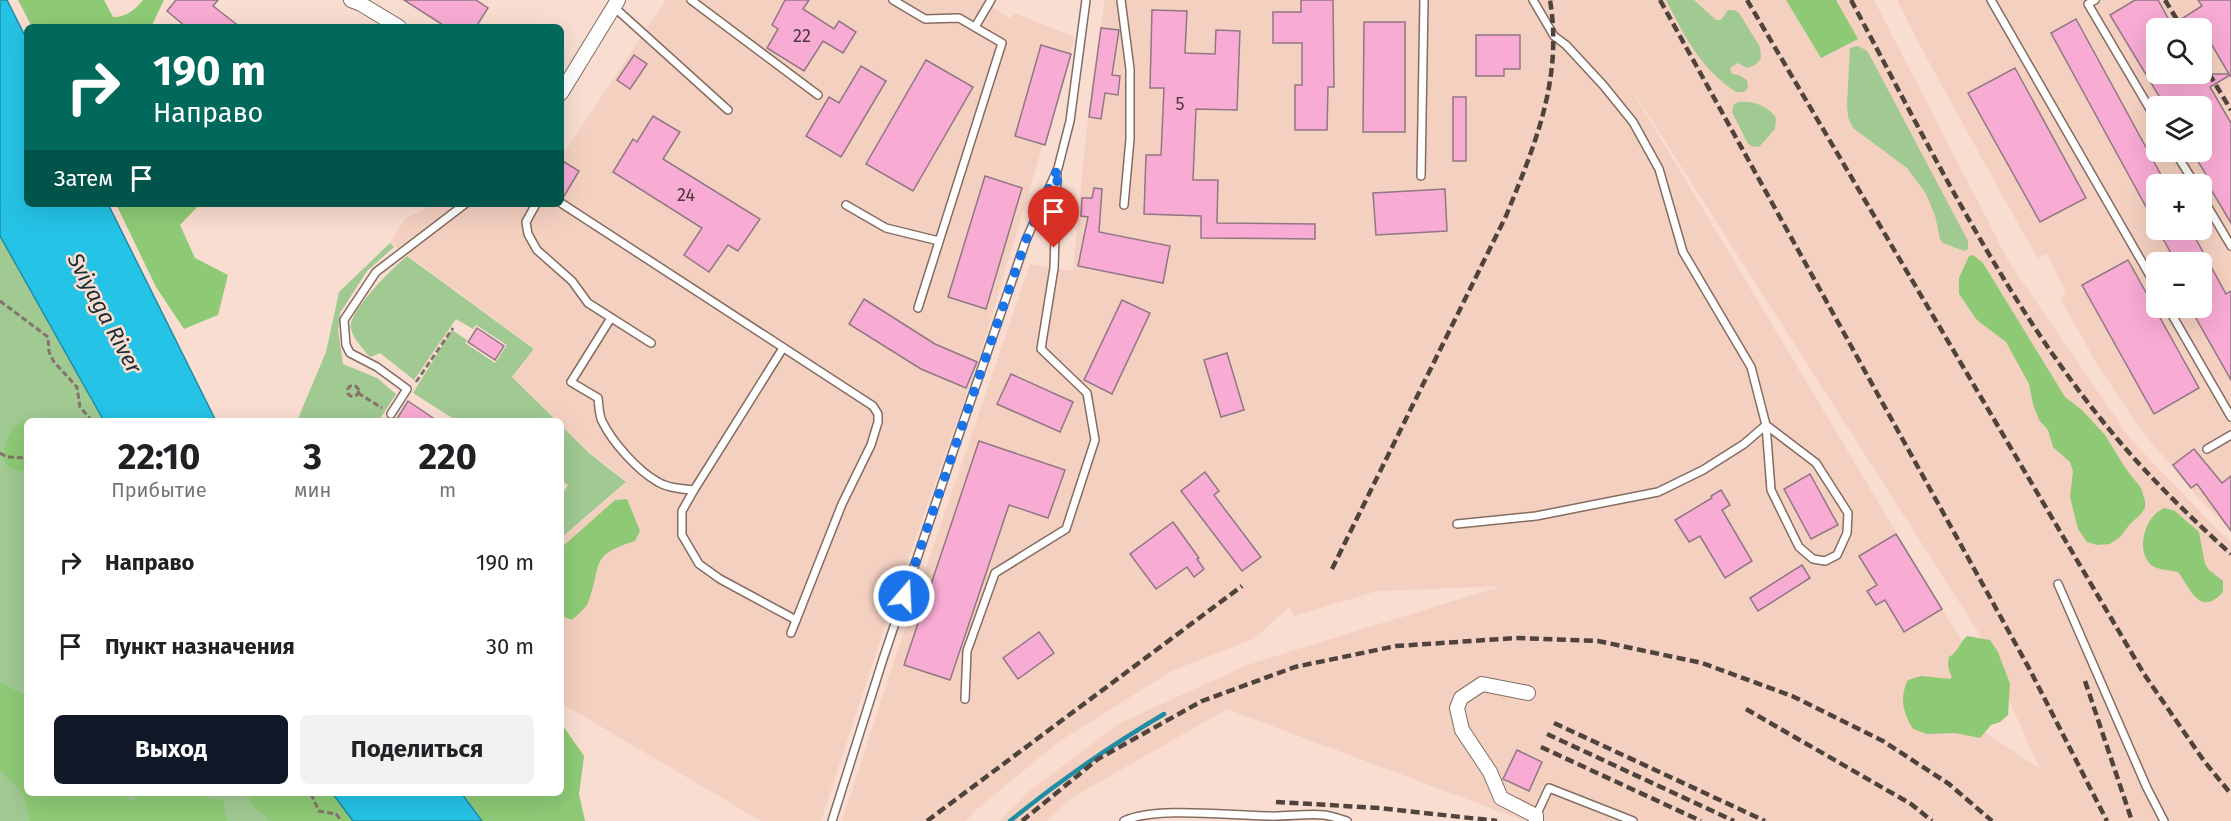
<!DOCTYPE html>
<html lang="ru">
<meta charset="utf-8">
<style>
:root{--surface:#fff;--page:#f2f2f2;--text:#202124;--muted:#757577;--accent:#111827}
body{margin:0;font-family:"Fira Sans",sans-serif;background:var(--page);color:var(--text);height:100vh;display:flex;flex-direction:column;font-size:22px;white-space:nowrap}
*{box-sizing:border-box;margin:0}
p{font-size:20px;color:var(--muted)}
.icon{flex:none;width:33px;height:33px;fill:none;stroke:currentColor;stroke-width:2;stroke-linecap:round;stroke-linejoin:round}
.map{position:relative;flex:1;overflow:hidden}
.drawer{position:absolute;left:24px;top:418px;width:540px;height:378px;display:flex;flex-direction:column;background:var(--surface);border-radius:9px;box-shadow:0 6px 24px #0002}
.drawer>*{flex:none}
.top-card{position:absolute;left:24px;top:24px;width:540px;height:183px;border-radius:9px;box-shadow:0 6px 24px #0002;background:#00695c;color:#fff;overflow:hidden}
.fabs{position:absolute;left:2146px;top:18px;display:grid;gap:12px}
.fabs a{display:grid;place-items:center;width:66px;height:66px;border-radius:9px;background:var(--surface);box-shadow:0 6px 24px #0002;font-size:30px}
.pin{position:absolute;display:grid;place-items:center;width:51px;height:51px;color:#fff;margin:-62px -26px;border-radius:50% 50% 50% 0;rotate:-45deg;box-shadow:0 0 6px #0007}
.pin .icon{rotate:45deg}
.me{position:absolute;width:66px;margin:-33px;rotate:19deg;stroke-linejoin:round;filter:drop-shadow(0 0 4px #0008)}
.turn{display:flex;align-items:center;gap:21px;height:126px;padding:0 30px;font-size:27px}
.turn .icon{width:78px;height:78px;stroke-width:2.5}
.turn b{display:block;font-size:42px;line-height:51px}
.then{display:flex;align-items:center;height:57px;padding:0 30px;background:#0003;gap:12px;font-size:22px}
.eta{display:flex;justify-content:space-evenly;align-items:center;height:102px;text-align:center}
.eta b{font-size:36px;font-weight:700;line-height:42px}
.action{display:flex;gap:12px;margin-top:auto;padding:12px 30px}
.action a{flex:1;height:69px;border-radius:9px;background:var(--accent);color:#fff;font-size:24px;font-weight:700;line-height:69px;text-align:center}
.action a+a{background:var(--page);color:var(--text)}
ul{padding:0;list-style:none}
li{display:flex;align-items:center;gap:18px;height:84px;padding:0 30px}
li div{flex:1}
li b{display:block;font-size:22px}
li em{font-style:normal}
.map>svg:first-child{display:block}
.built{fill:#f4d0c0;fill-rule:evenodd}
.green{fill:#a1c992}
.forest{fill:#8eca76}
.water{fill:#25c3e6;stroke:#218da4;stroke-width:1.5}
.lines{fill:none;stroke-linecap:round;stroke-linejoin:round}
.stream{stroke:#218da4;stroke-width:4.5}
.building{fill:#f8abd3;stroke:#907783;stroke-width:1.5;fill-rule:evenodd}
.service-casing{stroke:#856c61;stroke-width:10}
.minor-casing{stroke:#856c61;stroke-width:16}
.path{stroke:#85736b;stroke-width:3;stroke-dasharray:6 3;stroke-linecap:butt}
.service{stroke:#fff;stroke-width:7}
.minor{stroke:#fff;stroke-width:14}
.rail{stroke:#50423c;stroke-width:4.5;stroke-dasharray:9 4.5;stroke-linecap:butt}
.route{stroke:#1a73e8;stroke-width:10;stroke-dasharray:0 18}
.labels{text-anchor:middle;stroke-width:5;stroke-linejoin:round;paint-order:stroke}
.number-label{font-size:18px;fill:#4f353c}
.water-label{font-size:22px;font-style:italic;fill:#172e35;stroke:#f9ddd1}
</style>
<div class="map">
<svg width="2231" height="821" viewBox="0 0 2231 821">
<rect width="100%" height="100%" fill="#f9ddd1"/>
<g class="built">
<path d="M666 0H982L1010 19 1014 13 1075 37 978 362 892 604 821 821H761L561 703V539L627 482 590 452 561 424V422L558 421 513 377 535 349 390 242 405 219 434 204H561V148L566 150Z"/>
<path d="M1105 0H1874L2009 262 2131 440 2219 531 2231 542V821H1525L1227 709 1070 799 1047 821H999L1032 789 1118 724 1247 665 1502 586 1377 591 1294 616 1289 607 1254 639 1173 670 1057 743 976 810 966 821H842L893 664 1030 264 1073 271 1083 165 1092 83ZM1622 74 1977 630 2040 769 1926 693 1986 680 1942 609Z"/>
<path d="M1897 0H2231V531L2196 495 2144 434 2098 366 2060 298 2066 294 2047 254 2037 258 1925 55ZM2157 28H2202V74H2157ZM2157 106H2202V152H2157ZM2157 184H2202V230H2157ZM2157 262H2202V308H2157Z"/>
</g>
<g class="green">
<path d="M1666 0H1694L1716 20H1721L1728 10H1734L1739 13 1760 47 1761 59 1755 65 1747 68 1738 63 1730 68 1732 74 1739 75 1747 80 1748 87 1745 92H1736C1700 68 1685 37 1666 0Z"/>
<path d="M1857 46 1866 50 1869 54 1968 241V249L1964 251 1943 243 1940 239 1935 215 1925 192 1907 168 1853 128 1848 117 1847 104 1850 48Z"/>
<path d="M1739 102C1753 101 1767 105 1776 118L1775 129 1759 147 1751 146 1747 142 1732 112 1734 104Z"/>
<path d="M0 236 104 421 27 422V794H333L353 821H0Z"/>
<path d="M390 243 394 247 367 271 340 313 338 330 343 364 377 378 396 394 381 417 387 421H297L326 352 339 292Z"/>
<path d="M407 256 534 349 512 377 557 421H457L413 393 452 330 467 340 465 343 495 363 507 345 476 325 473 329 456 319 414 380 380 353 371 357 369 356C363 349 353 338 351 329 347 312 394 267 407 256Z"/>
<path d="M561 425 589 453 626 482 561 538V496L568 485 561 480Z"/>
</g>
<g class="forest">
<path d="M18 0H104L113 17C125 18 136 9 143 0H164L151 27H32Z"/>
<path d="M1786 0H1836L1858 39 1821 58Z"/>
<path d="M116 204H200L180 225 195 258 228 275 218 315 184 329 156 287Z"/>
<path d="M1973 255 1983 263 2065 397 2082 410 2105 435 2126 469 2141 488 2145 501V508L2140 515 2130 524 2120 537 2110 544 2097 545 2087 542 2078 529 2070 497 2073 471 2070 462 2053 447 2048 430 2039 420 2033 404 2029 384 2006 342 1977 320 1959 294V278L1969 256Z"/>
<path d="M27 419 35 421 27 422V474C21 468 10 471 6 464 0 448 11 424 27 419Z"/>
<path d="M627 499 640 531 635 541C587 556 603 565 588 603 585 609 577 615 572 620L561 616V548L615 500Z"/>
<path d="M2164 508 2175 511 2199 532 2205 564 2209 570 2223 581V592C2200 618 2190 588 2178 572 2170 570 2158 570 2151 565 2135 550 2145 516 2164 508Z"/>
<path d="M1967 636 1990 640 1998 652 2010 684 2008 715 2000 722 1991 725 1980 738 1955 733 1927 734 1913 729C1903 712 1899 698 1908 680L1921 676 1950 679 1952 677C1948 669 1947 665 1949 657 1959 651 1959 643 1967 636Z"/>
<path d="M0 683 27 696V794H120L134 802 136 794H191L223 801 227 821H30L23 793 0 769Z"/>
<path d="M561 723 584 756 579 794 585 821H473L450 794H561Z"/>
<path d="M249 794H336L354 821H271L250 804Z"/>
</g>
<g class="water">
<path d="M0 0H7L27 40V204H108L216 421H104L0 236Z"/>
<path d="M333 794H462L482 821H353Z"/>
</g>
<g class="lines">
<path class="stream" d="M1010 821C1059 781 1110 746 1164 714"/>
</g>
<g class="building">
<path d="M176 0H218L213 6 240 27H186L167 11Z"/>
<path d="M404 0H476L488 8 476 27H446Z"/>
<path d="M785 0H809L803 9 834 29 839 21 856 32 843 53 823 41 804 71 767 48 778 29 772 25Z"/>
<path d="M1301 0H1333L1334 87H1328L1327 130H1295V85H1302V43H1273V12H1301Z"/>
<path d="M2135 0H2158L2172 25 2202 6 2198 0H2231V77L2230 75 2210 87 2231 123V223L2204 178 2207 176 2192 152H2202V106H2165L2110 15ZM2157 28H2202L2229 74H2157Z"/>
<path d="M1152 10 1187 11 1185 53 1215 54 1216 30 1240 31 1237 110 1196 109 1193 180H1218L1217 223 1315 224V239L1201 238V216L1144 214 1146 155H1161L1164 88H1150Z"/>
<path d="M2076 19 2166 184H2157V227L2051 33Z"/>
<path d="M1364 22H1405V132H1363Z"/>
<path d="M1101 28 1119 30 1112 75 1120 76 1118 95 1105 93 1101 119 1089 117Z"/>
<path d="M1476 35H1520V69H1504V76H1476Z"/>
<path d="M1041 45 1071 54 1045 145 1015 136Z"/>
<path d="M634 55 647 64 630 89 617 80Z"/>
<path d="M926 60 973 87 913 191 866 164Z"/>
<path d="M861 66 886 81 841 157 806 136 829 97 839 103Z"/>
<path d="M2015 68 2086 198 2040 222 1968 93Z"/>
<rect x="1453" y="97" width="13" height="64"/>
<path d="M653 116 680 132 663 159 760 219 738 251 728 245 709 272 684 255 702 228 613 172 633 139 637 142Z"/>
<path d="M561 160 579 171 563 198 561 197Z"/>
<path d="M985 176 1022 188 986 309 948 297Z"/>
<path d="M1094 188 1102 189 1099 232 1170 246 1163 283 1078 266 1088 217 1081 216 1082 198H1092Z"/>
<path d="M1445 189 1447 231 1376 235 1373 193Z"/>
<path d="M2158 230H2191L2226 294 2231 291V380L2193 313 2202 308V262H2176Z"/>
<path d="M2128 260 2199 388 2154 414 2082 285Z"/>
<path d="M864 299 935 344 977 362 966 388 921 369 849 324Z"/>
<path d="M1122 300 1150 313 1112 394 1084 380Z"/>
<path d="M477 328 504 346 495 360 468 342Z"/>
<path d="M1227 353 1244 410 1221 417 1204 360Z"/>
<path d="M1011 374 1073 402 1060 432 997 404Z"/>
<path d="M408 401 439 422H395Z"/>
<path d="M979 441 1065 470 1048 518 1009 505 950 680 904 665Z"/>
<path d="M2194 449 2222 483 2231 476V531L2197 484 2191 488 2173 465Z"/>
<path d="M1205 472 1219 491 1214 495 1261 557 1242 571 1181 491Z"/>
<path d="M1810 474 1838 525 1811 539 1784 489Z"/>
<path d="M1721 490 1730 505 1722 510 1752 561 1725 578 1700 536 1689 542 1675 520 1712 498 1711 496Z"/>
<path d="M1173 522 1199 558 1197 559 1204 569 1194 577 1187 567 1156 589 1130 554Z"/>
<path d="M1896 534 1942 609 1904 632 1885 600 1876 605 1867 591 1877 585 1859 556Z"/>
<path d="M1802 565 1810 578 1758 611 1750 598Z"/>
<path d="M1039 632 1054 653 1018 679 1003 658Z"/>
<path d="M1517 750 1542 762 1529 791 1503 779Z"/>
</g>
<g class="lines">
<defs>
<g id="service">
<path d="M691 0 818 95"/>
<path d="M893 0 925 19 959 18 1002 43 918 308"/>
<path d="M1121 0 1130 69V139L1124 205"/>
<path d="M1991 0 2157 288"/>
<path d="M2095 0 2088 4 2157 121"/>
<path d="M614 7 728 110"/>
<path d="M975 27 991 0"/>
<path d="M2175 152 2195 184"/>
<path d="M1421 176 1424 0"/>
<path d="M2202 197 2231 246"/>
<path d="M561 203 873 406 878 414V422L871 445 842 504 791 633"/>
<path d="M536 204 526 222 528 234 537 250 572 281 588 303 651 343"/>
<path d="M846 205 886 228 939 241"/>
<path d="M2168 308 2231 417"/>
<path d="M611 318 571 382 598 398C599 406 599 415 602 421 612 442 638 471 658 482 668 488 682 489 694 490L783 348"/>
<path d="M391 414 407 389 377 367 350 353 346 345 344 320 376 272 465 204"/>
<path d="M1766 425 1816 463 1848 513 1847 533 1837 555 1825 561 1813 559 1799 547 1771 490Z"/>
<path d="M2207 449 2231 435"/>
<path d="M694 490 682 511V535L699 564 720 579 796 620"/>
<path d="M1457 524 1536 516 1658 492 1703 470 1744 444 1766 425 1751 367 1683 252 1659 169 1633 122 1603 85 1566 45 1554 36 1533 0"/>
<path d="M2058 584 2147 788 2164 821"/>
<path d="M965 699 967 651 995 573 1066 529 1095 440 1087 393 1041 349 1054 268 1057 174"/>
<path d="M1536 816 1549 788 1633 821"/>
<path d="M832 821 883 659 954 449 1026 240 1058 168 1070 121 1086 0"/>
<path d="M1124 821C1156 806 1232 816 1268 816 1286 817 1306 813 1324 815 1332 816 1340 819 1347 821"/>
</g>
<g id="minor">
<path d="M351 0 361 4 399 27"/>
<path d="M561 93 618 0"/>
<path d="M1528 693 1482 684 1461 698 1457 708 1462 730 1490 772 1501 798 1536 816V821"/>
</g>
</defs>
<use href="#service" class="service-casing"/>
<use href="#minor" class="minor-casing"/>
<g class="path">
<path d="M0 301 48 337 49 352 54 362 77 387 80 407 89 417V422"/>
<path d="M416 382 453 328"/>
<circle cx="353" cy="391" r="5.5"/>
<path d="M358 393 382 408"/>
<path d="M0 453 7 457 27 458"/>
<path d="M311 794 319 811 336 814 342 821"/>
</g>
<use href="#service" class="service"/>
<use href="#minor" class="minor"/>
<g class="rail">
<path d="M1660 0 2030 670 2107 821"/>
<path d="M1747 0 2144 674 2204 761 2231 794"/>
<path d="M1851 0C1930 148 2010 313 2119 441 2153 481 2192 519 2231 554"/>
<path d="M2165 0 2182 28"/>
<path d="M2202 62 2231 110"/>
<path d="M1332 569 1506 216C1535 145 1563 79 1550 0"/>
<path d="M2085 681 2132 821"/>
<path d="M1746 709 1911 804 1932 821"/>
<path d="M1554 723 1765 821"/>
<path d="M1547 734 1734 821"/>
<path d="M1541 747 1701 821"/>
<path d="M1276 802 1380 808 1497 821"/>
<path d="M927 821 1242 586"/>
<path d="M1022 821 1098 759 1202 701 1295 667 1396 646 1517 638 1598 641 1702 663 1792 696 1883 741 1949 784 1992 821"/>
</g>
</g>
<g class="lines">
<path class="route" d="M904 596 1026 240 1058 168 1054 248"/>
</g>
<g class="labels">
<g class="number-label">
<text x="802" y="42">22</text>
<text x="1180" y="110">5</text>
<text x="686" y="201">24</text>
</g>
<g class="water-label">
<text transform="translate(105 313) rotate(62)" y="8">Sviyaga River</text>
</g>
</g>
</svg>
<div class="fabs">
<a><svg class="icon" aria-label="search" viewBox="0 0 24 24"><circle cx="10" cy="10" r="6"/><path d="M15 15l6 6"/></svg></a>
<a><svg class="icon" aria-label="layers" viewBox="0 0 24 24"><path d="M12 4l9 5-9 5-9-5zM3 14l9 5 9-5"/></svg></a>
<a>+</a>
<a>−</a>
</div>
<div class="pin" style="left:1054px;top:248px;background:#d93025"><svg class="icon" aria-label="arrive" viewBox="0 0 24 24"><path d="M6 21V4h12l-3 4 3 4H6"/></svg></div>
<svg class="me" style="left:904px;top:596px" viewBox="-20 -20 40 40"><circle r="17" fill="#1a73e8" stroke="#fff" stroke-width="3"/><path d="M0-11L8 9 0 5-8 9z" fill="#fff"/></svg>
<div class="top-card">
<div class="turn"><svg class="icon" aria-label="right" viewBox="0 0 24 24"><path d="M7 20v-9h11M14 6l5 5-5 5"/></svg><div><b>190 m</b>Направо</div></div>
<div class="then">Затем<svg class="icon" aria-label="arrive" viewBox="0 0 24 24"><path d="M6 21V4h12l-3 4 3 4H6"/></svg></div>
</div>
<section class="drawer">
<div class="eta">
<div><b>22:10</b><p>Прибытие</p></div>
<div><b>3</b><p>мин</p></div>
<div><b>220</b><p>m</p></div>
</div>
<ul>
<li><svg class="icon" aria-label="right" viewBox="0 0 24 24"><path d="M7 20v-9h11M14 6l5 5-5 5"/></svg><div><b>Направо</b></div><em>190 m</em></li>
<li><svg class="icon" aria-label="arrive" viewBox="0 0 24 24"><path d="M6 21V4h12l-3 4 3 4H6"/></svg><div><b>Пункт назначения</b></div><em>30 m</em></li>
</ul>
<div class="action"><a>Выход</a><a>Поделиться</a></div>
</section>
</div>
